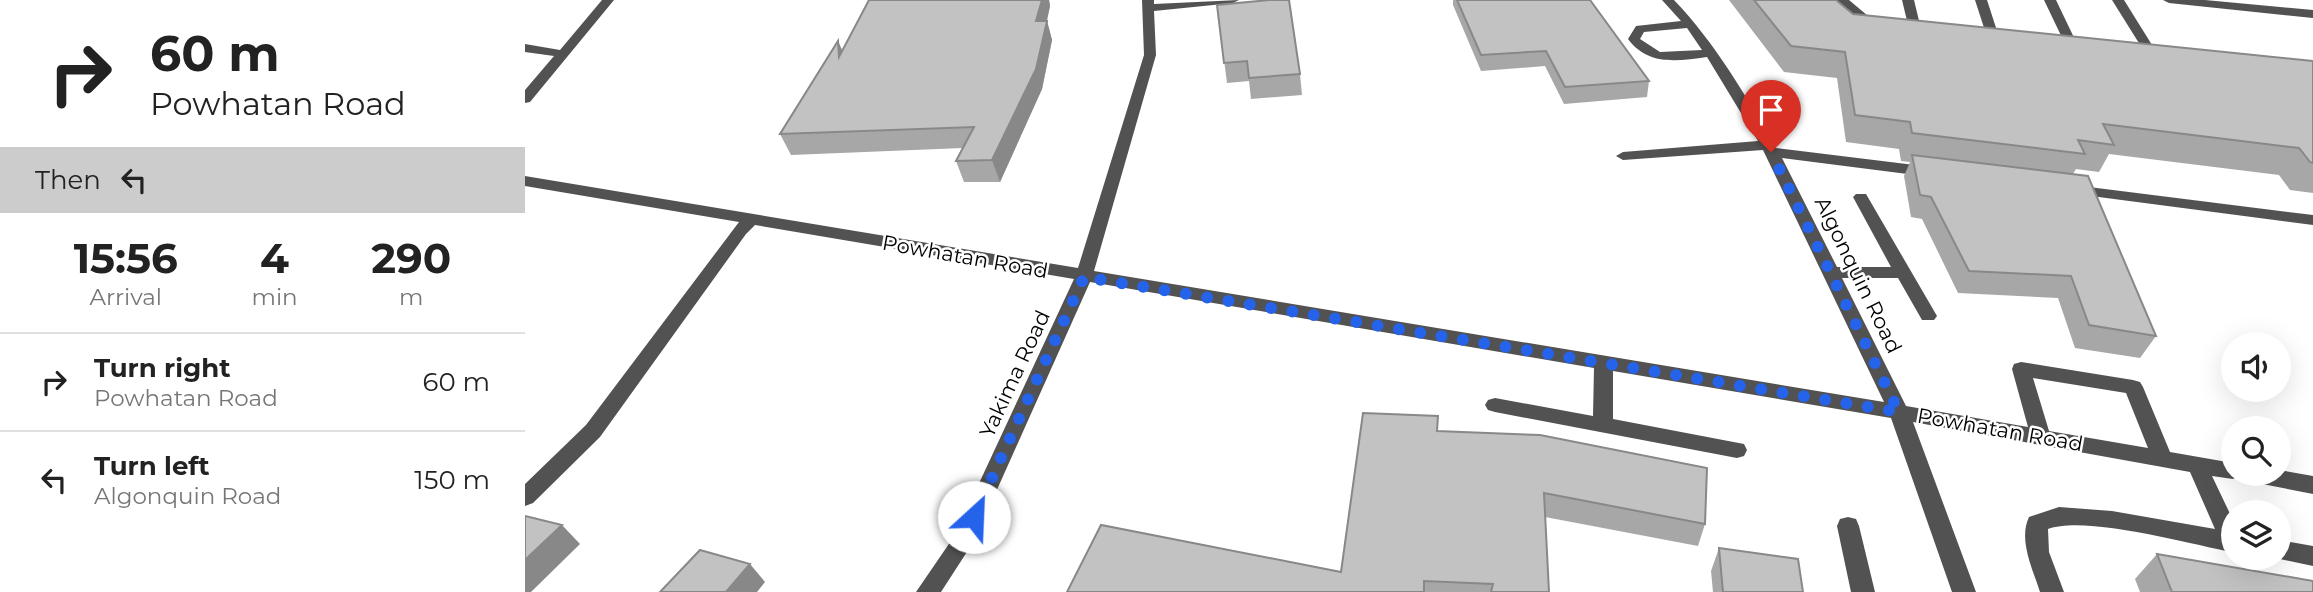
<!DOCTYPE html>
<style>
:root{--surface:#fff;--page:#f2f2f2;--text:#222;--muted:#767676;--line:#e0e0e0}
body{margin:0;font-family:Montserrat,sans-serif;background:var(--page);color:var(--text);height:100vh;display:flex;flex-direction:column;font-size:26px;white-space:nowrap}
*{box-sizing:border-box;margin:0}
p{font-size:23px;color:var(--muted)}
.icon{flex:none;width:38px;height:38px;fill:none;stroke:currentColor;stroke-width:2;stroke-linecap:round;stroke-linejoin:round}
.map{position:relative;flex:1;overflow:hidden}
.panel{display:flex;flex-direction:column;background:var(--surface);width:525px}
.panel>*{flex:none}
.guide{background:#fff;color:var(--text);overflow:hidden}
.buttons{position:absolute;left:1696px;top:332px;display:grid;gap:14px}
.buttons a{display:grid;place-items:center;width:70px;height:70px;border-radius:50%;background:var(--surface);box-shadow:0 7px 28px #0002;font-size:35px}
.pin{position:absolute;display:grid;place-items:center;width:60px;height:60px;color:#fff;margin:-72px -30px;border-radius:50% 50% 50% 0;rotate:-45deg;box-shadow:0 0 7px #0007}
.pin .icon{rotate:45deg}
.me{position:absolute;width:77px;margin:-38px;rotate:25deg;stroke-linejoin:round;filter:drop-shadow(0 0 5px #0008)}
.turn{display:flex;align-items:center;gap:24px;height:147px;padding:0 35px;font-size:32px}
.turn .icon{width:91px;height:91px;stroke-width:2.5}
.turn b{display:block;font-size:49px;line-height:60px}
.then{display:flex;align-items:center;height:66px;padding:0 35px;background:#0003;gap:14px;font-size:26px}
.eta{display:flex;justify-content:space-evenly;align-items:center;height:119px;text-align:center}
.eta b{font-size:42px;font-weight:700;line-height:49px}
ul{padding:0;list-style:none}
li{display:flex;align-items:center;gap:21px;height:98px;padding:0 35px;border-top:2px solid var(--line)}
li div{flex:1}
li b{display:block;font-size:26px}
li em{font-style:normal}
main{display:flex;flex:1;min-height:0}
.map>svg:first-child{display:block}
.lines{fill:none;stroke-linecap:round;stroke-linejoin:round}
.minor{fill:#525252;fill-rule:evenodd}
.wall{fill:#a7a7a7}
.shaded-wall{fill:#888}
.building{fill:#c2c2c2;stroke:#888;stroke-width:2}
.route{stroke:#2563eb;stroke-width:12;stroke-dasharray:0 21.6}
.labels{text-anchor:middle;stroke-width:5;stroke-linejoin:round;paint-order:stroke}
.street-label{font-size:21px;fill:#000;stroke:#fff}
</style>
<main>
<section class="panel">
<div class="guide">
<div class="turn"><svg class="icon" aria-label="right" viewBox="0 0 24 24"><path d="M7 20v-9h11M14 6l5 5-5 5"/></svg><div><b>60 m</b>Powhatan Road</div></div>
<div class="then">Then<svg class="icon" aria-label="left" viewBox="0 0 24 24"><path d="M17 20v-9H6M10 6l-5 5 5 5"/></svg></div>
</div>
<div class="eta">
<div><b>15:56</b><p>Arrival</p></div>
<div><b>4</b><p>min</p></div>
<div><b>290</b><p>m</p></div>
</div>
<ul>
<li><svg class="icon" aria-label="right" viewBox="0 0 24 24"><path d="M7 20v-9h11M14 6l5 5-5 5"/></svg><div><b>Turn right</b><p>Powhatan Road</p></div><em>60 m</em></li>
<li><svg class="icon" aria-label="left" viewBox="0 0 24 24"><path d="M17 20v-9H6M10 6l-5 5 5 5"/></svg><div><b>Turn left</b><p>Algonquin Road</p></div><em>150 m</em></li>
</ul>
</section>
<div class="map">
<svg width="1788" height="592" viewBox="0 0 1788 592">
<rect width="100%" height="100%" fill="#fff"/>
<g class="lines">
<g class="minor">
<path d="M77 0H89L5 102 0 103V90L29 56 0 52V44L35 50Z"/>
<path d="M617 0H629V4L714 0 708 3 629 11 631 55 569 271 1359 402 1238 150 1098 160 1091 156 1098 152 1233 141 1182 57C1152 61 1123 66 1103 39L1111 26 1156 21 1137 0H1149C1191 44 1221 96 1251 148L1406 167 1414 172 1406 177 1257 158 1312 267H1366L1328 197 1331 194H1341L1412 316 1409 320H1397L1373 278H1317L1381 406 1503 427 1487 369 1489 364 1496 362 1608 380 1615 382 1618 387 1645 452 1708 463V474H1754V470L1788 476V494L1727 482 1720 480 1717 474 1708 479 1687 476 1708 520 1707 552C1664 544 1561 515 1523 529L1524 552 1539 592H1515C1508 570 1493 540 1504 517L1534 507 1587 511 1690 529 1665 472 1388 422 1451 592H1427L1366 418 1088 371V419L1219 444 1222 450 1219 456 1212 458 970 412 963 410 960 405 963 400 970 398 1068 416 1069 368 565 282 449 541 416 592H391L430 535 549 279 230 225 221 234 75 437 8 503 0 506V484L61 425 214 222 0 186V176L553 268 619 55ZM1162 28 1177 50 1135 52 1115 39 1119 32ZM1508 378 1601 393 1623 448 1524 431Z"/>
<path d="M1311 0H1324L1349 21 1362 25C1345 37 1323 12 1311 0Z"/>
<path d="M1377 0H1389L1396 29 1394 32 1384 29Z"/>
<path d="M1450 0H1462L1474 37 1472 40 1462 37Z"/>
<path d="M1519 0H1531L1553 46 1551 49 1541 46Z"/>
<path d="M1587 0H1599L1632 53 1630 56H1622Z"/>
<path d="M1638 0H1680L1788 10V18L1644 3Z"/>
<path d="M1548 185 1788 215V225L1543 193 1540 190Z"/>
<path d="M1323 517 1331 519 1334 526 1350 592H1326L1312 526 1315 519Z"/>
<path d="M1754 540 1788 546V566L1750 558H1754Z"/>
</g>
</g>
<g class="wall">
<path d="M344 0H524L525 6 522 21 527 40 517 89 475 182H439L431 161 438 148 266 155 255 134 317 50Z"/>
<path d="M928 0H1065L1124 81 1122 97 1039 104 1020 66 956 71 928 5Z"/>
<path d="M1204 0H1311L1328 14 1788 61V193L1765 190 1754 175 1584 154 1574 172 1551 169 1548 174 1631 336 1615 358 1550 348 1533 298 1433 293 1397 219 1386 217 1379 176 1385 162 1376 161 1374 149 1321 142 1312 78 1259 72Z"/>
<path d="M692 5 775 74 777 95 726 99 724 81 702 83Z"/>
<path d="M913 416V431L1180 524 1173 546 1020 517 1024 592H542L816 572Z"/>
<path d="M1194 548 1278 592H1188L1186 571Z"/>
<path d="M1632 554 1788 592H1615L1610 579Z"/>
</g>
<g class="shaded-wall">
<path d="M517 0H524L525 6 517 41 511 21Z"/>
<path d="M522 21 527 40 517 89 475 182 467 160Z"/>
<path d="M313 41 322 61 314 57Z"/>
<path d="M37 525 55 544 6 592H0V560Z"/>
<path d="M225 564 240 582 232 592H201Z"/>
</g>
<g class="building">
<path d="M344 0H517L511 21H522L511 69 467 160 431 161 449 127 255 134 313 41 314 57Z"/>
<path d="M744 0H764L775 74 724 78 722 61 699 63 692 5Z"/>
<path d="M932 0H1065L1124 81 1040 87 1021 51 956 55Z"/>
<path d="M1229 0H1311L1328 14 1788 61V163L1785 162 1774 148 1578 124 1589 145 1553 140 1560 154 1387 133 1385 122 1330 115 1320 52 1266 46Z"/>
<path d="M1387 155 1563 176 1631 336 1564 325 1546 276 1444 271 1406 197 1395 195Z"/>
<path d="M838 413 913 416 912 431 1015 435 1182 468 1180 524 1019 493 1024 592H966L968 584 899 581V592H542L576 525 816 572Z"/>
<path d="M0 516 37 525 0 560Z"/>
<path d="M1194 548 1273 559 1278 592H1198Z"/>
<path d="M175 550 225 564 201 592H135Z"/>
<path d="M1632 554 1788 581V592H1647Z"/>
</g>
<g class="lines">
<path class="route" d="M449 517 559 277 1374 412 1246 152"/>
</g>
<g class="labels">
<g class="street-label">
<text transform="translate(440 257) rotate(10)" y="7">Powhatan Road</text>
<text transform="translate(1333 275) rotate(64)" y="7">Algonquin Road</text>
<text transform="translate(490 374) rotate(-65)" y="7">Yakima Road</text>
<text transform="translate(1475 430) rotate(10)" y="7">Powhatan Road</text>
</g>
</g>
</svg>
<div class="buttons">
<a><svg class="icon" aria-label="sound" viewBox="0 0 24 24"><path d="M4 9h4l5-4v14l-5-4H4zM17 9q2 3 0 6"/></svg></a>
<a><svg class="icon" aria-label="search" viewBox="0 0 24 24"><circle cx="10" cy="10" r="6"/><path d="M15 15l6 6"/></svg></a>
<a><svg class="icon" aria-label="layers" viewBox="0 0 24 24"><path d="M12 4l9 5-9 5-9-5zM3 14l9 5 9-5"/></svg></a>
</div>
<div class="pin" style="left:1246px;top:152px;background:#d93025"><svg class="icon" aria-label="arrive" viewBox="0 0 24 24"><path d="M6 21V4h12l-3 4 3 4H6"/></svg></div>
<svg class="me" style="left:449px;top:517px" viewBox="-20 -20 40 40"><circle r="19" fill="#fff"/><path d="M0-13L10 11 0 6-10 11z" fill="#2563eb"/></svg>
</div>
</main>
